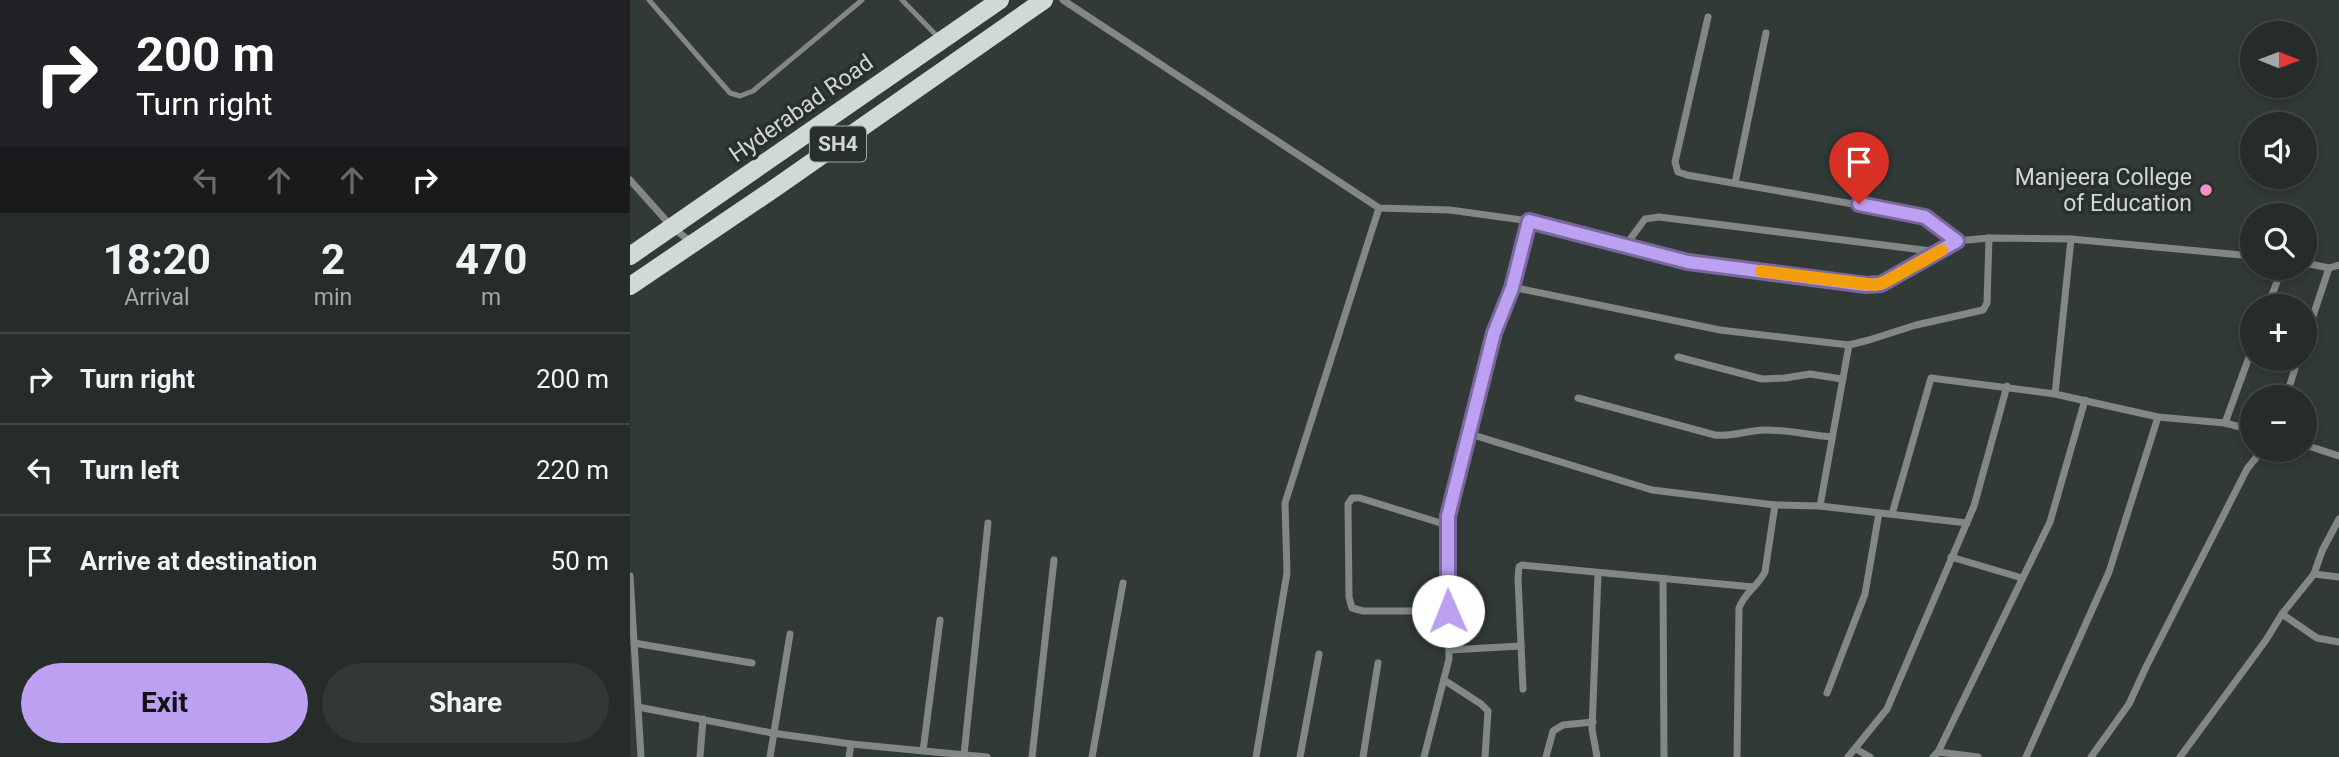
<!DOCTYPE html>
<meta charset="utf-8">
<style>
:root{--surface:#252c29;--page:#313835;--text:#f1f3f6;--muted:#a3a7a8;--line:#424846;--accent:#bca0f2}
body{margin:0;font-family:Roboto,sans-serif;background:var(--page);color:var(--text);height:100vh;display:flex;flex-direction:column;font-size:26px;white-space:nowrap}
*{box-sizing:border-box;margin:0}
p{font-size:23px;color:var(--muted)}
.icon{flex:none;width:38px;height:38px;fill:none;stroke:currentColor;stroke-width:2;stroke-linecap:round;stroke-linejoin:round}
.map{position:relative;flex:1;overflow:hidden}
.sheet{display:flex;flex-direction:column;background:var(--surface);width:630px}
.sheet>*{flex:none}
.guide{background:#202124;color:#fff;overflow:hidden}
.needle{width:46px;rotate:91deg}
.buttons{position:absolute;left:1610px;top:21px;display:grid;gap:14px}
.buttons a{display:grid;place-items:center;width:77px;height:77px;border-radius:50%;background:var(--surface);box-shadow:0 4px 10px #0003,0 0 0 2px var(--line);font-size:35px}
.pin{position:absolute;display:grid;place-items:center;width:60px;height:60px;color:#fff;margin:-72px -30px;border-radius:50% 50% 50% 0;rotate:-45deg;box-shadow:0 0 7px #0007}
.pin .icon{rotate:45deg}
.me{position:absolute;width:77px;margin:-38px;rotate:359deg;stroke-linejoin:round;filter:drop-shadow(0 0 5px #0008)}
.turn{display:flex;align-items:center;gap:24px;height:147px;padding:0 21px;font-size:32px}
.turn .icon{width:91px;height:91px;stroke-width:2.5}
.turn b{display:block;font-size:49px;line-height:60px}
.lanes{display:flex;align-items:center;height:66px;padding:0 21px;background:#0003;justify-content:center;gap:35px;direction:ltr}
.lanes .off{opacity:.35}
.eta{display:flex;justify-content:space-evenly;align-items:center;height:119px;text-align:center}
.eta b{font-size:42px;font-weight:700;line-height:49px}
.primary-button{display:flex;gap:14px;margin-top:auto;padding:14px 21px}
.primary-button a{flex:1;height:80px;border-radius:42px;background:var(--accent);color:#111;font-size:28px;font-weight:700;line-height:80px;text-align:center}
.primary-button a+a{background:var(--page);color:var(--text)}
ul{padding:0;list-style:none}
li{display:flex;align-items:center;gap:21px;height:91px;padding:0 21px;border-top:2px solid var(--line)}
li div{flex:1}
li b{display:block;font-size:26px}
li em{font-style:normal}
main{display:flex;flex:1;min-height:0}
.map>svg:first-child{display:block}
.lines{fill:none;stroke-linecap:round;stroke-linejoin:round}
.lane{stroke:#838887;stroke-width:5}
.street{stroke:#838887;stroke-width:7}
.primary{stroke:#cfd9d5;stroke-width:18}
.route-casing{stroke:#7a689d;stroke-width:18}
.route{stroke:#bca0f2;stroke-width:12}
.slow{stroke:#f59e0b;stroke-width:12}
.poi-dot{fill:#fb8fc6;stroke:#27302d;stroke-width:2.5}
.labels{text-anchor:middle;stroke-width:7;stroke-linejoin:round;paint-order:stroke}
.shield{fill:#27302d;stroke:#9fa5a3;stroke-width:2}
.shield-label{font-size:21px;font-weight:bold;fill:#d2d7d5}
.street-label{font-size:23px;fill:#d2d7d5;stroke:#27302d}
.poi-label{font-size:23px;fill:#d2d7d5;stroke:#27302d;text-anchor:end}
</style>
<main>
<section class="sheet">
<div class="guide">
<div class="turn"><svg class="icon" aria-label="right" viewBox="0 0 24 24"><path d="M7 20v-9h11M14 6l5 5-5 5"/></svg><div><b>200 m</b>Turn right</div></div>
<div class="lanes"><svg class="icon off" aria-label="left" viewBox="0 0 24 24"><path d="M17 20v-9H6M10 6l-5 5 5 5"/></svg><svg class="icon off" aria-label="ahead" viewBox="0 0 24 24"><path d="M12 20V5M6 11l6-6 6 6"/></svg><svg class="icon off" aria-label="ahead" viewBox="0 0 24 24"><path d="M12 20V5M6 11l6-6 6 6"/></svg><svg class="icon" aria-label="right" viewBox="0 0 24 24"><path d="M7 20v-9h11M14 6l5 5-5 5"/></svg></div>
</div>
<div class="eta">
<div><b>18:20</b><p>Arrival</p></div>
<div><b>2</b><p>min</p></div>
<div><b>470</b><p>m</p></div>
</div>
<ul>
<li><svg class="icon" aria-label="right" viewBox="0 0 24 24"><path d="M7 20v-9h11M14 6l5 5-5 5"/></svg><div><b>Turn right</b></div><em>200 m</em></li>
<li><svg class="icon" aria-label="left" viewBox="0 0 24 24"><path d="M17 20v-9H6M10 6l-5 5 5 5"/></svg><div><b>Turn left</b></div><em>220 m</em></li>
<li><svg class="icon" aria-label="arrive" viewBox="0 0 24 24"><path d="M6 21V4h12l-3 4 3 4H6"/></svg><div><b>Arrive at destination</b></div><em>50 m</em></li>
</ul>
<div class="primary-button"><a>Exit</a><a>Share</a></div>
</section>
<div class="map">
<svg width="1709" height="757" viewBox="0 0 1709 757">
<rect width="100%" height="100%" fill="#313a37"/>
<g class="lines">
<g class="lane">
<path d="M19 0 100 93 110 96 123 91 232 0"/>
<path d="M272 0 309 38"/>
</g>
<g class="street">
<path d="M433 0 749 208 820 210 899 221 1058 262 1236 285 1251 284 1327 241 1359 238 1441 239 1622 256"/>
<path d="M1078 17 1045 162 1048 172 1057 175 1286 215 1301 221 1327 241"/>
<path d="M0 180 42 227 62 243"/>
<path d="M1105 183 1136 33"/>
<path d="M995 246 1015 219 1029 217 1309 252"/>
<path d="M1675 263 1699 268 1709 265"/>
<path d="M882 287 1090 330 1219 345 1239 340 1286 325 1353 310 1357 303 1359 238"/>
<path d="M1638 306 1652 268"/>
<path d="M1675 340 1699 268"/>
<path d="M1048 357 1132 379 1155 378 1180 374 1212 379"/>
<path d="M1425 394 1441 239"/>
<path d="M1656 397 1668 359"/>
<path d="M948 398 1085 435C1102 437 1118 430 1135 430 1157 430 1180 435 1202 437"/>
<path d="M1595 423 1622 430"/>
<path d="M840 434 1022 490 1145 505 1190 506 1337 523"/>
<path d="M1675 445 1709 456"/>
<path d="M1190 506 1219 345"/>
<path d="M1262 514 1301 378 1425 394 1528 417 1595 423 1622 349"/>
<path d="M817 525 730 498H722L718 504 719 597 722 608 733 611H818"/>
<path d="M1321 557 1392 578"/>
<path d="M1684 574 1709 577"/>
<path d="M0 576 11 757"/>
<path d="M1033 579 1034 757"/>
<path d="M1652 614 1687 638 1709 642"/>
<path d="M4 643 122 663"/>
<path d="M819 650 891 646"/>
<path d="M814 680 851 704 858 711 855 757"/>
<path d="M893 689 888 578 889 567 892 565 1123 587"/>
<path d="M1197 693 1235 594 1249 513"/>
<path d="M8 707 142 733 221 744 357 757"/>
<path d="M1226 749 1240 757"/>
<path d="M293 751 310 620"/>
<path d="M1308 752 1348 757"/>
<path d="M334 755 358 523"/>
<path d="M70 757 73 719"/>
<path d="M140 757 160 634"/>
<path d="M219 757 221 744"/>
<path d="M402 757 424 560"/>
<path d="M462 757 493 583"/>
<path d="M626 757 657 573 655 503 749 208"/>
<path d="M670 757 689 654"/>
<path d="M733 757 748 663"/>
<path d="M794 757 819 659 818 516 864 333 882 287 899 221"/>
<path d="M916 757 923 731 933 725 963 722"/>
<path d="M967 757 962 729 968 574"/>
<path d="M1107 757 1109 608C1114 593 1128 586 1135 572L1145 505"/>
<path d="M1218 757 1257 709 1344 506 1377 386"/>
<path d="M1303 757 1308 752 1420 522 1455 400"/>
<path d="M1396 757 1479 572 1528 417"/>
<path d="M1461 757 1499 704 1516 667 1617 469 1632 450"/>
<path d="M1550 757 1636 640 1652 614 1684 574 1692 551 1709 519"/>
</g>
<g class="primary">
<path d="M0 256 370 0"/>
<path d="M0 286 145 188 414 0"/>
</g>
</g>
<g class="lines">
<defs>
<path id="route" d="M818 611V516L864 333 882 288 899 221 1058 262 1236 285 1251 284 1327 241 1295 217 1229 204"/>
</defs>
<use href="#route" class="route-casing"/>
<use href="#route" class="route"/>
<path class="slow" d="M1131 271 1245 285 1257 281 1312 250"/>
</g>
<circle class="poi-dot" cx="1576" cy="190" r="7"/>
<g class="labels">
<rect class="shield" x="180" y="126.5" width="56" height="35" rx="5"/>
<g class="shield-label">
<text x="208" y="151">SH4</text>
</g>
<g class="street-label">
<text transform="translate(171 108) rotate(-35)" y="8">Hyderabad Road</text>
</g>
<g class="poi-label">
<text x="1562" y="185">Manjeera College<tspan x="1562" dy="26">of Education</tspan></text>
</g>
</g>
</svg>
<div class="buttons">
<a><svg class="needle" viewBox="-14 -14 28 28"><path d="M0-13l5 13h-10z" fill="#e53935"/><path d="M0 13l5-13h-10z" fill="#a3a7a8"/></svg></a>
<a><svg class="icon" aria-label="sound" viewBox="0 0 24 24"><path d="M4 9h4l5-4v14l-5-4H4zM17 9q2 3 0 6"/></svg></a>
<a><svg class="icon" aria-label="search" viewBox="0 0 24 24"><circle cx="10" cy="10" r="6"/><path d="M15 15l6 6"/></svg></a>
<a>+</a>
<a>−</a>
</div>
<div class="pin" style="left:1229px;top:204px;background:#d93025"><svg class="icon" aria-label="arrive" viewBox="0 0 24 24"><path d="M6 21V4h12l-3 4 3 4H6"/></svg></div>
<svg class="me" style="left:818px;top:611px" viewBox="-20 -20 40 40"><circle r="19" fill="#fff"/><path d="M0-13L10 11 0 6-10 11z" fill="#bca0f2"/></svg>
</div>
</main>
